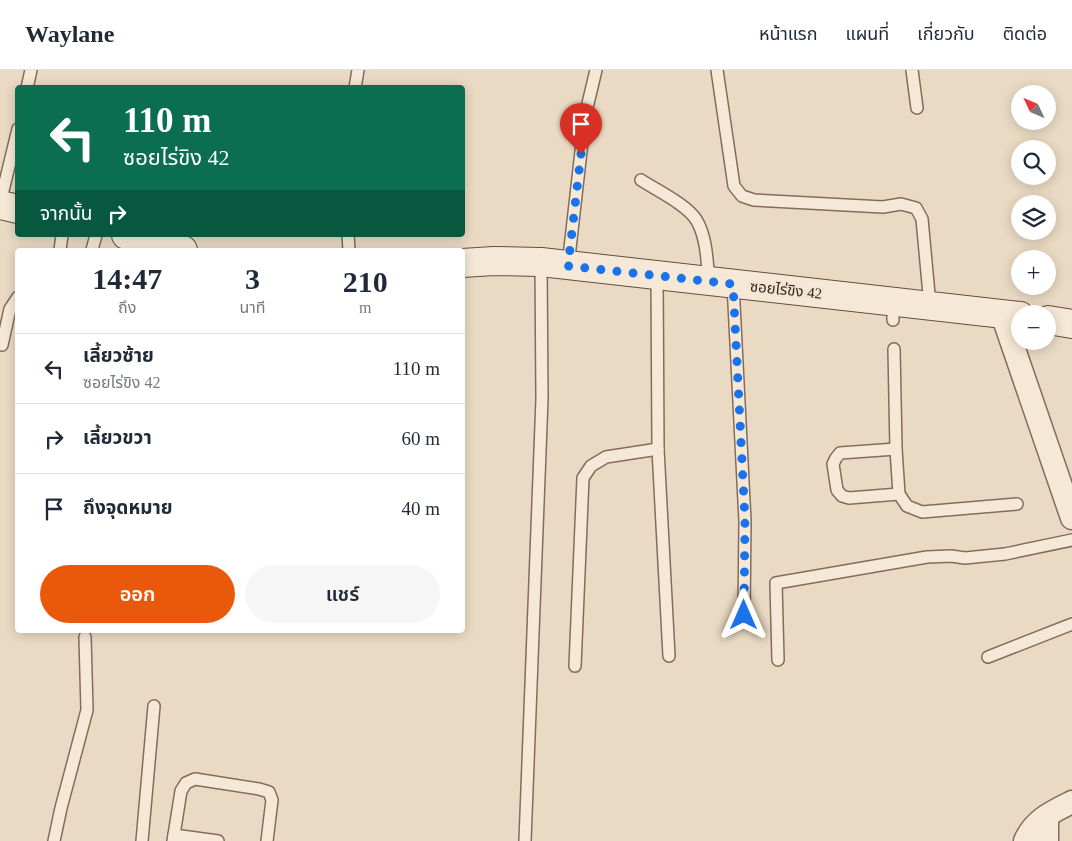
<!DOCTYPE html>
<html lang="th">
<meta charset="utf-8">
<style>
:root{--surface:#fff;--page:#f6f6f7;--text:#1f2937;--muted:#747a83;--line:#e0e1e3;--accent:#ea580c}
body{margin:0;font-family:"Times New Roman","Noto Sans Thai",serif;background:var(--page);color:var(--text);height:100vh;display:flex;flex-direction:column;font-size:19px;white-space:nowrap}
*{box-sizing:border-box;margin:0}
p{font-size:16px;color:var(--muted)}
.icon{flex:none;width:28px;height:28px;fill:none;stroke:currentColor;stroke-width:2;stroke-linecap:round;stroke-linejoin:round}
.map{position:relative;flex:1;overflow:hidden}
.panel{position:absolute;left:15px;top:178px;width:450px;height:385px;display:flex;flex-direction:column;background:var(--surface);border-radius:5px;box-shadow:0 2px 12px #0003}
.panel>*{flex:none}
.hud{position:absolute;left:15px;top:15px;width:450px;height:152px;border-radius:5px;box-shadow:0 2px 12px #0003;background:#0b6e4f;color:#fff;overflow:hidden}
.needle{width:32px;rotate:314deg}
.tools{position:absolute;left:1011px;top:15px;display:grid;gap:10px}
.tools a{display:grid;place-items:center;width:45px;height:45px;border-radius:50%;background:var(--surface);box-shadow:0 2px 12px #0003;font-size:25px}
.pin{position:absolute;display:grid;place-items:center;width:42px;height:42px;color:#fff;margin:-51px -21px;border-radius:50% 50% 50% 0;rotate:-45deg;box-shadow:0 0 5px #0007}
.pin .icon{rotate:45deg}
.me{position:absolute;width:55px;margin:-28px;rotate:0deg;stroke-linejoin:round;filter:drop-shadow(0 0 4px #0008)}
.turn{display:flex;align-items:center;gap:18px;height:105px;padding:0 25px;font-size:22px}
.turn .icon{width:65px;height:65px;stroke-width:2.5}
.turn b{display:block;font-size:35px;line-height:42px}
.then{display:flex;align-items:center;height:48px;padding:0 25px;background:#0003;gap:10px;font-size:19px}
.eta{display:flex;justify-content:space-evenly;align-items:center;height:85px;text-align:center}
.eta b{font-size:30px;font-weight:600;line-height:35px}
.cta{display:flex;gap:10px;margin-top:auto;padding:10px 25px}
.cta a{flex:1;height:58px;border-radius:30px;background:var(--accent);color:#fff;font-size:20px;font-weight:600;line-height:58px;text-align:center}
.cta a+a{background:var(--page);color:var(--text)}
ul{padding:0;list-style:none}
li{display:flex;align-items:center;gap:15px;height:70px;padding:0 25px;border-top:1px solid var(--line)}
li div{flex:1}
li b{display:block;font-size:19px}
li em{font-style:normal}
header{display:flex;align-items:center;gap:30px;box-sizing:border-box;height:70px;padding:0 25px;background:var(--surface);border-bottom:1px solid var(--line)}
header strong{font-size:24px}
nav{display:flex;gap:28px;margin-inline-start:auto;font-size:18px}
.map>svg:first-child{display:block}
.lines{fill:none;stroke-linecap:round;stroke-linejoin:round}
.lane-casing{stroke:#836c5c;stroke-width:14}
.street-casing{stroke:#836c5c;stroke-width:25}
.secondary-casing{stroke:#644d3f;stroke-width:30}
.lane{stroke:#f6e8d6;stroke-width:11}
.street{stroke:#f6e8d6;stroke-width:22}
.secondary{stroke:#f6e8d6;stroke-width:28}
.route{stroke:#1a73e8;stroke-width:9;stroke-dasharray:0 16.2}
.labels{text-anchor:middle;stroke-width:5;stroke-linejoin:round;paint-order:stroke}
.street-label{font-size:15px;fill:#34261e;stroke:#f2e5d2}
</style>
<header>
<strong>Waylane</strong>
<nav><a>หน้าแรก</a><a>แผนที่</a><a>เกี่ยวกับ</a><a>ติดต่อ</a></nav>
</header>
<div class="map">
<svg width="1072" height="771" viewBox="0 0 1072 771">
<rect width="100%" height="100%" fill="#eadac3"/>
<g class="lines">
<defs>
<g id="lane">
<path d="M717 0 734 116 742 126 754 130 883 137 901 134 916 138 922 149 930 235"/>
<path d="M912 0 917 38"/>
<path d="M27 18 31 0"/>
<path d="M355 18 358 0"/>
<path d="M641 110C656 120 688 135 697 151 707 169 707 192 709 212"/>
<path d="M0 133 18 59"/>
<path d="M348 165 349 180"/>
<path d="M60 180 62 165"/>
<path d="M92 180 96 165"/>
<path d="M568 196 585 46 596 0"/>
<path d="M657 205 658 379 669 586"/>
<path d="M733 214 745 451 744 545"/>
<path d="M893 232V250"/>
<path d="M2 275 10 239 18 227"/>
<path d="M894 279 896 379 899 424 907 436 922 442 1017 434"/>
<path d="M896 379 840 383 836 388 833 394 837 420 842 426 849 428 899 424"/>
<path d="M988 587 1072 554"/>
<path d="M778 590 776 513 927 487 951 486 965 488 1005 484 1072 470"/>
<path d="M575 596 583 408 591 396 606 387 658 379"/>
<path d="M174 765 218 771"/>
<path d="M54 771 61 738 87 640 85 567"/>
<path d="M142 771 154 636"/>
<path d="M173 771 181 721 186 713 195 709 259 719 269 722 272 730 267 771"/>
<path d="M525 771 542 329 541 192"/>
</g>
<g id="street">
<path d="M1002 244 1072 448"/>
<path d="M1047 746V771"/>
<path d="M1025 771C1034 750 1052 742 1072 732"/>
</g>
<g id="secondary">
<path d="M0 135 18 139"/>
<path d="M126 165 183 180"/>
<path d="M462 193 494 191 541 192 1020 246"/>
<path d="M1048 250 1072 254"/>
</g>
</defs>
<use href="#lane" class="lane-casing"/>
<use href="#street" class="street-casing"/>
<use href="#secondary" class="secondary-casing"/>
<use href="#lane" class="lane"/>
<use href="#street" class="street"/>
<use href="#secondary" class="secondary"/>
</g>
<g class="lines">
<path class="route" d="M581 84 568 196 733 214 745 450 744 545"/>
</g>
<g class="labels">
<g class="street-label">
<text transform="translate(786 220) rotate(6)" y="5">ซอยไร่ขิง 42</text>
</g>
</g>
</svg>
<div class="tools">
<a><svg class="needle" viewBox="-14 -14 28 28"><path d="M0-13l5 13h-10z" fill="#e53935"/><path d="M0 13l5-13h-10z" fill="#747a83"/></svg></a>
<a><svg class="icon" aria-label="search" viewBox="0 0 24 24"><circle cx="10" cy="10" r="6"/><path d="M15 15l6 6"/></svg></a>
<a><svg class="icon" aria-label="layers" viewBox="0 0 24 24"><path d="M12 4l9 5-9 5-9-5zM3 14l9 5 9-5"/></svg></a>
<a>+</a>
<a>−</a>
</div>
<div class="pin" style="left:581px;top:84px;background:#d93025"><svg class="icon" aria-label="arrive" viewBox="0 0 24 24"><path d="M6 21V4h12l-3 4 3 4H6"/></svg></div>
<svg class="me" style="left:744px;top:545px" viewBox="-20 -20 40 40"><path d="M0-17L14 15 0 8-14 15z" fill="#1a73e8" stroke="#fff" stroke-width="4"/></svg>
<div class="hud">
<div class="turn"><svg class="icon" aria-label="left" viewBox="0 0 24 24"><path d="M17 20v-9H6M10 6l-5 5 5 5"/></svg><div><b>110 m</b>ซอยไร่ขิง 42</div></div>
<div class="then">จากนั้น<svg class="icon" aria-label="right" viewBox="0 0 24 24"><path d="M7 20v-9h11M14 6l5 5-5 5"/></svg></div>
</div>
<section class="panel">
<div class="eta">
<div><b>14:47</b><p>ถึง</p></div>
<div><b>3</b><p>นาที</p></div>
<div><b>210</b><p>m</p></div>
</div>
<ul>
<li><svg class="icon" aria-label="left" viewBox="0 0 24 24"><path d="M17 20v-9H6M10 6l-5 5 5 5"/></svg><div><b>เลี้ยวซ้าย</b><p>ซอยไร่ขิง 42</p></div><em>110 m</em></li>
<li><svg class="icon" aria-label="right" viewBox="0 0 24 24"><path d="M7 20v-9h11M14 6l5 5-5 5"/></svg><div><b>เลี้ยวขวา</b></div><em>60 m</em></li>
<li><svg class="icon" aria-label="arrive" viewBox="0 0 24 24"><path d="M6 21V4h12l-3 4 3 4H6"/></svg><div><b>ถึงจุดหมาย</b></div><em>40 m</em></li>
</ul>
<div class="cta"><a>ออก</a><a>แชร์</a></div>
</section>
</div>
